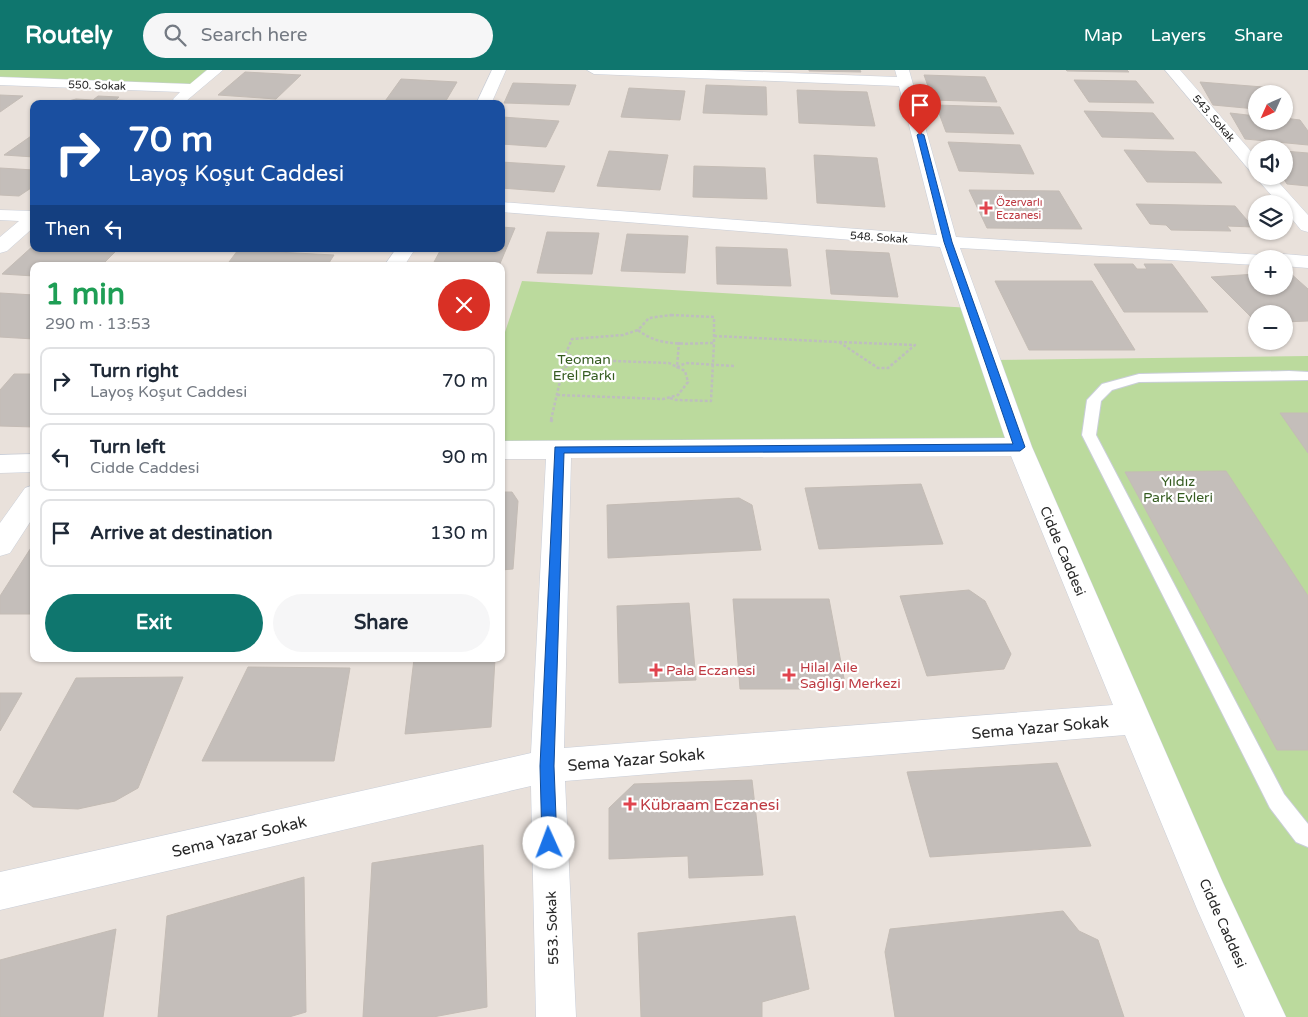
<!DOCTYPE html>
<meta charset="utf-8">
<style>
:root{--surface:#fff;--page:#f6f6f7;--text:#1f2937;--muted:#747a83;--line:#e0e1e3;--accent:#0f766e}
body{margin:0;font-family:"Varela Round",sans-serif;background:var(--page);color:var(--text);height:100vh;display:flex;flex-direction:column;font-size:19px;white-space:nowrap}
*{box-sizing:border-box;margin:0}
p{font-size:16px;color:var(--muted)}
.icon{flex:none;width:28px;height:28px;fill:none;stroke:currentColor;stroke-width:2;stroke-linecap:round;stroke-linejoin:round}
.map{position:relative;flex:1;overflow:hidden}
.sheet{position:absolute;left:30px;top:192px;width:475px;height:400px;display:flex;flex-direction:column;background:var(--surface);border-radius:10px;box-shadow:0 1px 4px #0004}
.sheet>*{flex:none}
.top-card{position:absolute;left:30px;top:30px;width:475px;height:152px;border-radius:10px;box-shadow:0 1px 4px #0004;background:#1a4fa0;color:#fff;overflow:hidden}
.needle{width:32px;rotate:225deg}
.fabs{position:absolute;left:1248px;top:15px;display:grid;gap:10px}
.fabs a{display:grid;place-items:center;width:45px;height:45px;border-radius:50%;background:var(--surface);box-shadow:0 1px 4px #0004;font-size:25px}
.pin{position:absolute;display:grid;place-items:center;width:42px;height:42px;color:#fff;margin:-51px -21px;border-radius:50% 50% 50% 0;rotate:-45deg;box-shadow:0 0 5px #0007}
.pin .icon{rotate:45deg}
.me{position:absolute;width:55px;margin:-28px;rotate:358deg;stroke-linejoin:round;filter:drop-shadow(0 0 4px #0008)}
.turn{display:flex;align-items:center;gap:18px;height:105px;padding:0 15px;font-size:22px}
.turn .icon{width:65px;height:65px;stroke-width:2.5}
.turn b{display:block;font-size:35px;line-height:42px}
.then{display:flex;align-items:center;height:48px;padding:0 15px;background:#0003;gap:10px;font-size:19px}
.round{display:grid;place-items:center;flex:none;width:52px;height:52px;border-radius:26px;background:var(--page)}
.overview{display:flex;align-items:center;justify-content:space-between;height:85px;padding:0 15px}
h1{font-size:30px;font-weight:700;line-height:38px;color:#1e9e55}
.action{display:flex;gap:10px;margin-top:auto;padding:10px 15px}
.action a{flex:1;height:58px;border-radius:30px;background:var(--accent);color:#fff;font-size:20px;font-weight:700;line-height:58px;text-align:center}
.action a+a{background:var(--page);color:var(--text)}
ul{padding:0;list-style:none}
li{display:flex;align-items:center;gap:15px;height:68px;margin:0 10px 8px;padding:0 5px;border:2px solid var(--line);border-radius:10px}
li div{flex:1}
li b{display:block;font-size:19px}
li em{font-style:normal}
header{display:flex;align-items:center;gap:30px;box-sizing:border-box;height:70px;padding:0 25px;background:var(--accent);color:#fff}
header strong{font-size:24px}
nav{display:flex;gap:28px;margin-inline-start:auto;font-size:18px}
.search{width:350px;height:45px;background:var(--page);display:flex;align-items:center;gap:12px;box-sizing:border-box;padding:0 18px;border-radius:28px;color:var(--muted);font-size:19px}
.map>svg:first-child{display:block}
.green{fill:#bbda9d}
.building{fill:#c4beba;stroke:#c4bcb5}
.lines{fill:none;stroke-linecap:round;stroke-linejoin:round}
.service-casing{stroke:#c9ced8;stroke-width:2}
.minor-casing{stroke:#c9ced8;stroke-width:1}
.path-far1{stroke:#bebebe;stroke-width:2.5;stroke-dasharray:3 2;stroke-linecap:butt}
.path{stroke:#bebebe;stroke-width:3;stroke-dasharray:4 2.5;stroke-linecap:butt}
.service{fill:#fff;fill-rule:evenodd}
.minor{fill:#fff;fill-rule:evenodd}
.route{fill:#1a73e8;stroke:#114b97}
.health-dot{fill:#e0444e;stroke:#fff;stroke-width:2}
.labels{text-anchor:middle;stroke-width:4.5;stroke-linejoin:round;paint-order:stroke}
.far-street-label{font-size:11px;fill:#282828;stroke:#fff}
.far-health-label{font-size:11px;fill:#be3a42;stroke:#fff;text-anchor:start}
.park-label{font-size:14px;fill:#365c21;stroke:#fff}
.street-label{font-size:14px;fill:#282828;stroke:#fff}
.health-label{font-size:14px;fill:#be3a42;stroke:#fff;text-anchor:start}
.near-street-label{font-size:16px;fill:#282828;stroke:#fff}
.near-health-label{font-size:16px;fill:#be3a42;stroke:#fff;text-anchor:start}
</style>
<header>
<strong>Routely</strong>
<div class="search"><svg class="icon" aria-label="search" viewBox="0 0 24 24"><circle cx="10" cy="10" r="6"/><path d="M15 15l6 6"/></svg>Search here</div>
<nav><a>Map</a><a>Layers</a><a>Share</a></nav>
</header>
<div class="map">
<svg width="1308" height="947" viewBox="0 0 1308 947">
<rect width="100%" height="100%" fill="#e9e1db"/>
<g class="green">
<path d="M0 0H216L193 18 0 11Z"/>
<path d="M522 211 971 238 989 290 1308 286V947H1266L1020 377 501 380V274Z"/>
</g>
<g class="building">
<path d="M809 0H860L861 2 809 1Z"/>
<path d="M1066 0H1127L1129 2 1067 1Z"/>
<path d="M245 2 301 5 276 29 218 25Z"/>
<path d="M924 5 985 7 997 32 933 30Z"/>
<path d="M401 9 457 12 444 34H383Z"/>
<path d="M1074 10 1136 11 1154 33 1089 32Z"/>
<path d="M1200 12 1263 17 1268 24H1256V39L1213 35Z"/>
<path d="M513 13 576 15 569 35 504 33Z"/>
<path d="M706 15 766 17 767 45 703 43Z"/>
<path d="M629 18 685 21 680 50 621 47Z"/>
<path d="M797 20 867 22 875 56 799 53Z"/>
<path d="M0 25 23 26 0 42Z"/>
<path d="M98 26 119 27 116 30 135 31 140 34H57L76 29 93 30Z"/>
<path d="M936 35 1000 37 1014 64 946 62Z"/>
<path d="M1084 41 1153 43 1174 69 1102 67Z"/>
<path d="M1230 43 1256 46V51H1284V48L1300 50 1308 61V75L1245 69Z"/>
<path d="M502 47 559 51 546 77 501 74Z"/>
<path d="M34 64V87L4 85Z"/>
<path d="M948 72 1020 75 1034 104 959 101Z"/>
<path d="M1124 80 1195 82 1222 113 1147 112Z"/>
<path d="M609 81 668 85 660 120 597 116Z"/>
<path d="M1284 81 1308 83V116L1287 114 1282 106H1284Z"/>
<path d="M814 85 877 88 885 137 817 133Z"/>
<path d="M501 92 565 96 554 122 501 118Z"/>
<path d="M694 96 765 98 767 129 693 127Z"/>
<path d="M0 98 34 100V116L19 126 0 125Z"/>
<path d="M969 120 1059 121 1082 159 987 158Z"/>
<path d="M1136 134 1235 136 1253 157 1227 156 1231 161 1171 160 1166 155 1150 154Z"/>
<path d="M501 157 515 158 499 196 434 192 441 179H501Z"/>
<path d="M547 162 599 163 592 204 537 203Z"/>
<path d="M627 164 688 166 685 203 621 201Z"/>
<path d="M34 175V179H118L101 196H34V206L2 204Z"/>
<path d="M716 177 787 179 791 216 717 214Z"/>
<path d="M238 180 334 185 327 196H226Z"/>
<path d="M826 180 889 183 898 227 831 224Z"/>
<path d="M1094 194H1133L1137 199H1147L1144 194H1172L1208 242H1124Z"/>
<path d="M1284 202H1289L1308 219V251L1284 252V244H1256V252L1211 207 1256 204V216H1284Z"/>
<path d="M995 211H1092L1135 280H1029Z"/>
<path d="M0 223 34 225V269L0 267Z"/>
<path d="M14 304H34V357L0 356V320Z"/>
<path d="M1280 343H1308V383Z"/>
<path d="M1226 401 1308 526V680H1277L1125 402Z"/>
<path d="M921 414 943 474 819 479 805 418Z"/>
<path d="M501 422H512L518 431 513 499 501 500Z"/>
<path d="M739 428 752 435 761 480 608 488 607 435Z"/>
<path d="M34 473V544H0V526Z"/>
<path d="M969 520 985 531 1011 584 1004 599 927 606 900 526Z"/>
<path d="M733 529H829L846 619H740Z"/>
<path d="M689 533 696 610 619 613 617 536Z"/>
<path d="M414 589H495L491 657 405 664Z"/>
<path d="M248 597 350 598 334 691H202Z"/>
<path d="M183 607 138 718 115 731 78 739 33 737 13 722 76 608Z"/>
<path d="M0 623H22L0 661Z"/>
<path d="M1057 693 1091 776 930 787 907 702Z"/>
<path d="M752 710 763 805 689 808 688 786 609 789V738L634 714Z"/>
<path d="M483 775 487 937 433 947H363L372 793Z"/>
<path d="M304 807 306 942 289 947H158L167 846Z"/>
<path d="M1063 841 1079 861 1098 870 1124 947H895L885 882 890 859Z"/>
<path d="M795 846 809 919 762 932V947H641L638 863Z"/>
<path d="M116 859 103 947H0V890Z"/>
</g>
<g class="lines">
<defs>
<path id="service" d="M1289 301 1308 302V310L1139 312 1112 320 1101 331 1096 365 1284 724 1308 754V777L1296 772 1270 738 1082 365 1087 330 1102 314 1139 304Z"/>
<g id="minor">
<path d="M207 0H223L185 32H175L173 29 180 22 0 15V7L190 14Z"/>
<path d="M492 0H506L491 34H476Z"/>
<path d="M587 0H704L897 7 895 0H909L956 167 1263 185 1266 189H1256V195L960 178 1032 377 1223 813 1286 947H1245L1197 839 1125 665 565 711 576 947H536L531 716 0 840V802L531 683 546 389H501V371L1005 368 940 177 501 142V132L937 165 899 16 594 4ZM1011 386 1113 635 564 678 571 388Z"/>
<path d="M1165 0H1180L1256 87V102L1250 101Z"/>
<path d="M1256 105 1273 106 1308 145V162L1301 160 1284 139V134H1279L1258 110Z"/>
<path d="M0 140 34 141V157L7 181 0 183V167L19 151 0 150Z"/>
<path d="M396 179H415L404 196H384Z"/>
<path d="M1284 184 1308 186V198L1284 196V189H1275L1277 186Z"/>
<path d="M34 384V402L0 403V385Z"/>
<path d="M34 415V446L10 483 0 486V453L25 418Z"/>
</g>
</defs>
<use href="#service" class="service-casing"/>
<use href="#minor" class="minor-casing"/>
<g class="path-far1">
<path d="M671 245 714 247V273C688 273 660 278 638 260L649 248Z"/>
<path d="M714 266 839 272"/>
<path d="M679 272 677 297 686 293 734 296"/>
<path d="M839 272 915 275 888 298H878Z"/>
<path d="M580 291 566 283 572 269 623 265 638 260"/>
<path d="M670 328 676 330 711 331 714 273"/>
<path d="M551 350 563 298 585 290 669 293 685 301 688 312 678 325 663 329 557 325"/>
</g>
<path class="path" d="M551 352 552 349"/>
<use href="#service" class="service"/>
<use href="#minor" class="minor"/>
</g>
<path class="route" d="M920 63 924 65 952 172 1025 377 1020 381 564 383 554 696 557 773 555 778 549 780 544 778 542 773 540 696 555 377 1013 374 944 172 917 65Z"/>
<g class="health-dot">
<path d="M983.5 130.5h5v5h5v5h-5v5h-5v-5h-5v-5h5z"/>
<path d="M653.5 592.5h5v5h5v5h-5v5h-5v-5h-5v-5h5z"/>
<path d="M786.5 597.5h5v5h5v5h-5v5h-5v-5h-5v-5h5z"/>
<path d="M627.5 726.5h5v5h5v5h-5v5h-5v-5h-5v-5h5z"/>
</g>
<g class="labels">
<g class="far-street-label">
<text transform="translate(97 15) rotate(2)" y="4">550. Sokak</text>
<text transform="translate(1214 48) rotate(49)" y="4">543. Sokak</text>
<text transform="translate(879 167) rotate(4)" y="4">548. Sokak</text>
</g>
<g class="far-health-label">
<text x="996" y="136">Özervarlı<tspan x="996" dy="13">Eczanesi</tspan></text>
</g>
<g class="park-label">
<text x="584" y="294">Teoman<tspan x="584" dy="16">Erel Parkı</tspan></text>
<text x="1178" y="416">Yıldız<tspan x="1178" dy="16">Park Evleri</tspan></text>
</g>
<g class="street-label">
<text transform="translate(1063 481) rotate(67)" y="5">Cidde Caddesi</text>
<text transform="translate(1223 853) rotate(66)" y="5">Cidde Caddesi</text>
<text transform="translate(552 858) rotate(-92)" y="5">553. Sokak</text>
</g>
<g class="health-label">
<text x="800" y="602">Hilal Aile<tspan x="800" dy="16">Sağlığı Merkezi</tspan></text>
<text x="666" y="605">Pala Eczanesi</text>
</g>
<g class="near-street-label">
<text transform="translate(1040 657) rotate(-5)" y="6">Sema Yazar Sokak</text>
<text transform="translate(636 689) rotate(-5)" y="6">Sema Yazar Sokak</text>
<text transform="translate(239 766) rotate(-13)" y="6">Sema Yazar Sokak</text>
</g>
<g class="near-health-label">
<text x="640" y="740">Kübraam Eczanesi</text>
</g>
</g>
</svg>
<div class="fabs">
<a><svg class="needle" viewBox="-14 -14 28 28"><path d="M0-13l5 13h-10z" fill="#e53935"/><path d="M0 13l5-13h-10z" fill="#747a83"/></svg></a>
<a><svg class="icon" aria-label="sound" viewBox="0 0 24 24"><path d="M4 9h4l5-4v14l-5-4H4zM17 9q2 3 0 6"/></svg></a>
<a><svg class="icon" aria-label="layers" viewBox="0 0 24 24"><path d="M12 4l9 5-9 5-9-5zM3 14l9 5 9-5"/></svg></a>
<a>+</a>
<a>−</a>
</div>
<div class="pin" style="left:920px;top:65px;background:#d93025"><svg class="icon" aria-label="arrive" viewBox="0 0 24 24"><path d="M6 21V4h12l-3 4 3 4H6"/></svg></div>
<svg class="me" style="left:549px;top:773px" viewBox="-20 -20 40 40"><circle r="19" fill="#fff"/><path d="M0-13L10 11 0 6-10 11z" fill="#1a73e8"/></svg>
<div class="top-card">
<div class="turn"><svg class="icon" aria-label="right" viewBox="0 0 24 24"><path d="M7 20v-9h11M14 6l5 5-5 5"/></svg><div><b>70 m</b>Layoş Koşut Caddesi</div></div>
<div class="then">Then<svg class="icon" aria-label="left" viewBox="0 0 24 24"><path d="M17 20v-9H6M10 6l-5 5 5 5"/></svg></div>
</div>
<section class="sheet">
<div class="overview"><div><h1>1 min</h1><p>290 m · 13:53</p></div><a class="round" style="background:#d93025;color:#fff"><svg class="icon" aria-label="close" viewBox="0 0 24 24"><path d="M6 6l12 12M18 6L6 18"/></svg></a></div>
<ul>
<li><svg class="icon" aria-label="right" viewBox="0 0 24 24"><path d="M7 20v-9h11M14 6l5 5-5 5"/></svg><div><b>Turn right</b><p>Layoş Koşut Caddesi</p></div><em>70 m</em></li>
<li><svg class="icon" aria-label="left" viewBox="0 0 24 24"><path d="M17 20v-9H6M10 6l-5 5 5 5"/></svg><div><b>Turn left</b><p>Cidde Caddesi</p></div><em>90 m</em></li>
<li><svg class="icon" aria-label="arrive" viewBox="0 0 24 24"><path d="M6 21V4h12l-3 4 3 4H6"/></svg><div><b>Arrive at destination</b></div><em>130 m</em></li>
</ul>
<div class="action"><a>Exit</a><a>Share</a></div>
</section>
</div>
